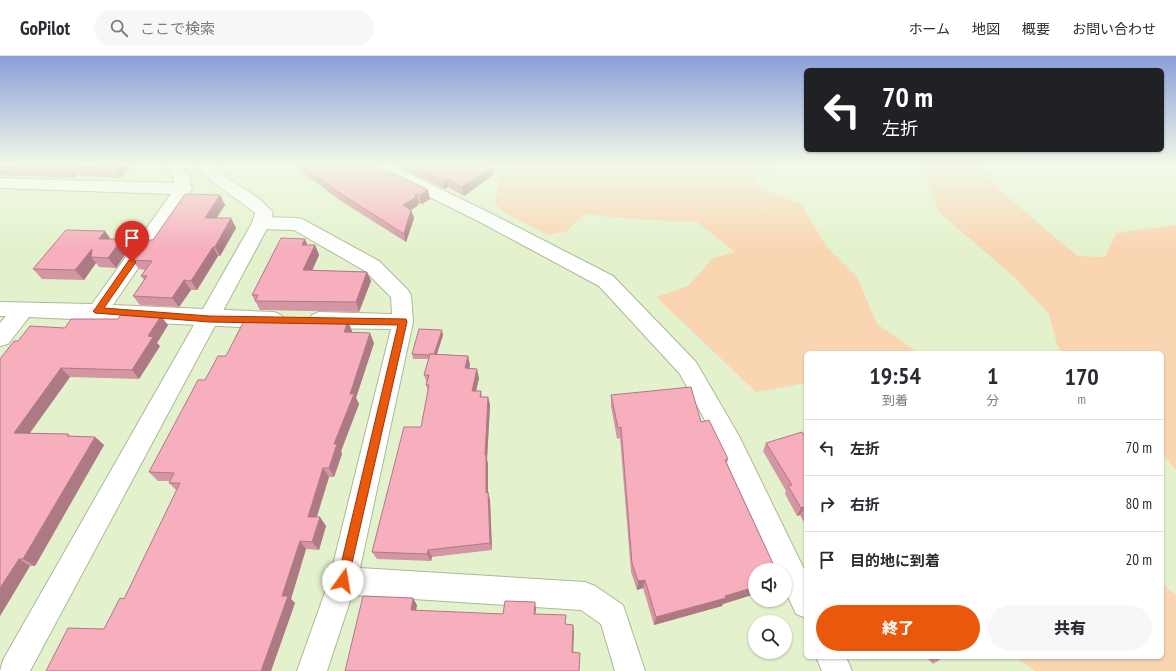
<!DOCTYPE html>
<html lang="ja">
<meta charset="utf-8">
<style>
:root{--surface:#fff;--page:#f7f7f7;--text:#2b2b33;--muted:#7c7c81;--line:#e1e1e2;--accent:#ea580c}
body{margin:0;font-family:"PT Sans Narrow","Noto Sans JP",sans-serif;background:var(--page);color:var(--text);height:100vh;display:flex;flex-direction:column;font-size:15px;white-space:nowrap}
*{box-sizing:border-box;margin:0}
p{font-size:13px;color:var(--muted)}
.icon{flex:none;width:22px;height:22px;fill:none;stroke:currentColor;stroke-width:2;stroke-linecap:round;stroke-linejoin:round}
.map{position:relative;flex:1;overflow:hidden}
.sheet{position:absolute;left:804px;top:295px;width:360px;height:308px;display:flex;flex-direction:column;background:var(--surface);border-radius:6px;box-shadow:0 1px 3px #0004}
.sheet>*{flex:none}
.banner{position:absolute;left:804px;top:12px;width:360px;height:84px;border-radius:6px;box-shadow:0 1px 3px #0004;background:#202124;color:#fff;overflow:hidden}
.controls{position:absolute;left:748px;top:507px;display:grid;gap:8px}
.controls a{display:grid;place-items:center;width:44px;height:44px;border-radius:50%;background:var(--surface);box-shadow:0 1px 3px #0004;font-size:20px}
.pin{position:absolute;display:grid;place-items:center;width:34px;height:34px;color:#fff;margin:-41px -17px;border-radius:50% 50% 50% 0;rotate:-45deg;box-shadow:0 0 4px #0007}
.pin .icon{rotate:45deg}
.me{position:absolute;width:44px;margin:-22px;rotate:13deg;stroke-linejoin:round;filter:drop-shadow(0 0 3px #0008)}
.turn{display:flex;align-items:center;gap:14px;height:84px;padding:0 12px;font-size:18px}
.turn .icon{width:52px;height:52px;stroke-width:2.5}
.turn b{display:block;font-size:28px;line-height:34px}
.eta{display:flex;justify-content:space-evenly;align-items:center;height:68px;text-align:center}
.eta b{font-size:24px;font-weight:800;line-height:28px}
.action{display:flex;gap:8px;margin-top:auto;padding:8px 12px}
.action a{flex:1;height:46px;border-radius:24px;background:var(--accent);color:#fff;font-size:16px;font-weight:800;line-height:46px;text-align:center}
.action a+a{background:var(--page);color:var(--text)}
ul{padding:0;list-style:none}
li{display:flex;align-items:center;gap:12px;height:56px;padding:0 12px;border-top:1px solid var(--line)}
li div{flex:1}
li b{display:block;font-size:15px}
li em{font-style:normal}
header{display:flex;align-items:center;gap:24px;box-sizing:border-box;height:56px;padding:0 20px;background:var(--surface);border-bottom:1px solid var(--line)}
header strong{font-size:19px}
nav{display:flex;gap:22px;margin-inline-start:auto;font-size:14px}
.search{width:280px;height:36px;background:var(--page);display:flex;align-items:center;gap:10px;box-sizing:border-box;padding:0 14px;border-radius:22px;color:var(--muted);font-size:15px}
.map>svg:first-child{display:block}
.green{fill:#fad5b2}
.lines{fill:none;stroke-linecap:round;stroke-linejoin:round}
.minor-casing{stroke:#abb996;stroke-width:2}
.tertiary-casing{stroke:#abb996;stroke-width:2}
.minor{fill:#fff;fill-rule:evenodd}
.tertiary{fill:#fff;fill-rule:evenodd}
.wall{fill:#d496a3}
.shaded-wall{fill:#ad7a84}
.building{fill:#f7aebd;stroke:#ad7a84}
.route{fill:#ea580c;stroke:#983908}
</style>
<header>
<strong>GoPilot</strong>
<div class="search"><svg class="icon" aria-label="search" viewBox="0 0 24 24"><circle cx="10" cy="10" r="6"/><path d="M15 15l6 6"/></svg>ここで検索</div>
<nav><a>ホーム</a><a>地図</a><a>概要</a><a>お問い合わせ</a></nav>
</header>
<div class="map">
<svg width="1176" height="615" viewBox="0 0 1176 615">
<rect width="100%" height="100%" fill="#e3f2cd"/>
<g class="green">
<path d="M485 108H789L752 117 757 131 801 148 826 190 857 221 877 268 919 297H806V327L756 336 656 241 688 230 713 202 735 196 697 166 634 163 584 158 567 175 548 179 504 156 495 148 499 123 497 111Z"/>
<path d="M921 108H980L1002 136 1077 200 1105 201 1116 177 1176 169V414L1162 398V297H1063L1058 292 1049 258 1013 220 940 157 922 115Z"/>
<path d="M1162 527 1176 539V615H1035L1015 601H1162Z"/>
</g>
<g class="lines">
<defs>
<g id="minor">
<path d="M163 108H180L189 120 192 133 113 249 274 256 281 259 284 264 281 269 274 272 240 271 29 261 8 288 0 290V267L6 260H0V246L92 248 171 138 0 132V122L174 127 173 121Z"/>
<path d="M369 108H389L490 157 613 220 696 306 739 380 806 517V562L796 558 785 534V514H776L720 392 680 318 599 230 478 165 371 112Z"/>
<path d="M261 161 298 162 304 164 379 205 408 234 411 239 413 266 360 512 585 526 595 530 623 549 645 615H615L601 568 581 554 352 539 327 615H297L329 525 391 273 319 272 312 269 309 264 312 259 319 256 392 258 391 241 365 215 294 174 261 173 255 171 252 167 255 163Z"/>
<path d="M816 601H846L852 615H822Z"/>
</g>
<path id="tertiary" d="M197 108H214L229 123 257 141 273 156 270 167 30 615H0L3 604 252 167 255 157C235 140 212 130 197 108Z"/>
</defs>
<use href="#minor" class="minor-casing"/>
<use href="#tertiary" class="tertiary-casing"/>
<use href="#minor" class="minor"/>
<use href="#tertiary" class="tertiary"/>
</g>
<g class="wall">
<path d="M0 108H133L120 122 76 119 74 122 0 119Z"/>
<path d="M294 108H373L388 118 430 143 422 148 419 147 417 150 411 154 414 162 406 186 341 145 299 114V112Z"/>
<path d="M392 108H486L492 111 493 119 464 140 448 131 445 133Z"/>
<path d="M220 139 225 149 216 162H231L236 172 220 200H218L197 234H191L179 251 140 249 133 240 144 224 141 220 145 214 139 213 132 204 153 184Z"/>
<path d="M110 183 129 193 116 212 99 211 96 207 84 224 42 223 33 213Z"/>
<path d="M308 189H315L319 199 312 214 367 216 371 225 359 256 260 254 252 239Z"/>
<path d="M118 263 168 269 157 287 160 290 139 323 70 321 30 377 68 378 71 380 95 381 104 389 35 510H30L0 560 18 285 65 272Z"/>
<path d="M352 275V276L374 287 356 342 359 348 341 395 342 398 334 421H329L317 461 326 470 319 494 306 493 291 543 295 547 271 615H46L104 573 124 543 177 435 169 427 170 425H158L149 416 205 324 226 300Z"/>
<path d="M443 279 437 298 468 300 470 309 469 313 479 322 476 335H481L482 341H488L490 349 487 403 488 408V436L490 444 492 494 432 501 431 505 377 503 372 496 421 371 428 335 426 329 427 327 424 319 429 303H413L412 298Z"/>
<path d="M611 339 701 366 728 403 727 407 755 514V538L723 548 722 550 654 569 643 532 637 534 631 516 620 382 617 383 611 350Z"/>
<path d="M806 383V470L800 459 797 460 785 438 786 435 763 395 766 387Z"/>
<path d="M926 601H944L933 608Z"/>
</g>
<g class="shaded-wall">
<path d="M119 108H133L120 122 115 113Z"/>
<path d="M70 110 76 119 74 122 67 113Z"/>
<path d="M492 111 493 119 464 140 462 131Z"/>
<path d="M447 123 448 131 445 133 443 125Z"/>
<path d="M428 134 430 143 422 148 420 139Z"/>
<path d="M416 138 419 147 417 150 411 154 414 162 406 186 404 178 403 149Z"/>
<path d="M220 139 225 149 210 172 205 162Z"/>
<path d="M231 162 236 172 220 200 215 191Z"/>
<path d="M105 175 112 185 99 183Z"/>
<path d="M122 183 129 193 116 212 108 202Z"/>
<path d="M305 183 309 193 302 189Z"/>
<path d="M315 189 319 199 308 224 303 214Z"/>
<path d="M213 191 218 200 197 234 191 225Z"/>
<path d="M92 193 91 201 96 207 84 224 75 214Z"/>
<path d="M367 216 371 225 359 256 356 246Z"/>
<path d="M184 224 191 234 179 251 172 242Z"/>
<path d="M161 260 168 269 157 287 160 290 139 323 132 314 148 280Z"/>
<path d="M348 265 352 275 348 286 344 276Z"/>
<path d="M442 274 443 279 435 304 434 299Z"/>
<path d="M370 277 374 287 356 342 359 348 341 395 342 398 334 421 329 412 334 388 350 338Z"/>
<path d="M468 300 470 309 467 321 465 312Z"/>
<path d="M61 312 70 321 24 385 14 377Z"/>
<path d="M477 313 479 322 474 344 472 335Z"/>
<path d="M488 341 490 349 487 403 488 408V444L486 437 485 399Z"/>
<path d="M95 381 104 389 35 510 23 503Z"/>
<path d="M323 412 329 421 314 469 308 461Z"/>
<path d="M488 436 490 444 492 494 490 487Z"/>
<path d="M804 451 800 459 797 460 801 452Z"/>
<path d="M320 461 326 470 319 494 312 486Z"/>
<path d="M300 485 306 493 291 543 295 547 271 615H261L282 540Z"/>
<path d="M428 494 432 501 431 505 427 498Z"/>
<path d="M19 503 30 510 0 560V532Z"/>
<path d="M645 524 643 532 637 534 638 525Z"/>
<path d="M755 531V538L723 548 722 550 654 569 656 561Z"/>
<path d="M413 542 417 549 415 561 411 554Z"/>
<path d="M535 546 536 553 535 564 534 558Z"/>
<path d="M573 569 574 575 573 602 572 596Z"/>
</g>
<g class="building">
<path d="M0 108H119L115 113 70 110 67 113 0 111Z"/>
<path d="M299 108H373L388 118 389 115 428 134 420 139 416 138 415 142 403 149 411 154 404 178 338 136Z"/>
<path d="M407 108H486L492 111 462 131 447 123 443 125Z"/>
<path d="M185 138 220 139 205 162H231L215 191H213L191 225 184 224 172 242 133 240 147 220H141L152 205 132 204 147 184H153Z"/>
<path d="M66 174 105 175 99 183H122L108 202 91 201 92 193 75 214 33 213Z"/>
<path d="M281 182 305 183 302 189H315L303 214 367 216 356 246 255 245 258 239H252Z"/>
<path d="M122 257 161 260 148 280 153 281 132 314 61 312 14 377 68 378 67 380 95 381 23 503H19L0 532V303L14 285H18L30 270 65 272 71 263H118Z"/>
<path d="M245 263 348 265 344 276 370 277 350 338H354L334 388H337L329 412H323L308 461H320L312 486 300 485 282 540H288L261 615H46L68 572 104 573 120 542 124 543 180 427H169L174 417 149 416 198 324H205L218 300H226Z"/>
<path d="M419 273 442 274 434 298H430V299L412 298Z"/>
<path d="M430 298 468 300 465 312 477 313 472 335H481L480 341H488L485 399H486V437L488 436 490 487 428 494 427 498 372 496 404 371H421L429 329H426L429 319H424Z"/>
<path d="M691 331 701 366 709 364 728 403 725 404 776 514H755V531L725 540 726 542 656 561 645 524 638 525 632 507 621 371 618 372 611 339Z"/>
<path d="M802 376 806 383V454L804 451 801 452 788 430 792 429 766 387Z"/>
<path d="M363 540 413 542 411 554 503 558 505 545 535 546 534 558 566 559 565 568 573 569 572 596 580 597 579 615H345Z"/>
</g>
<linearGradient id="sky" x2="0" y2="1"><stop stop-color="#8b9fda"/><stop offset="0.56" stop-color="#f2f9e8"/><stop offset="1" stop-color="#f2f9e8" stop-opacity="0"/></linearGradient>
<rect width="1176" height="194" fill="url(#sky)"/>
<path class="route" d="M132 203 136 206 104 252 209 260 406 263 407 266 347 529 343 531 339 529 337 525 398 269 209 266 95 257 93 255 95 253 129 204Z"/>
</svg>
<div class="controls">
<a><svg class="icon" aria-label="sound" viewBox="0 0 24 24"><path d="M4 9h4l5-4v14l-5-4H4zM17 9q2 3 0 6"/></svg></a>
<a><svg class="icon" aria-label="search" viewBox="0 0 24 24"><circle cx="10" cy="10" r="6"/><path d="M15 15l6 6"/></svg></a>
</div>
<div class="pin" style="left:132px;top:206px;background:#d93025"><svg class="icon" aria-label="arrive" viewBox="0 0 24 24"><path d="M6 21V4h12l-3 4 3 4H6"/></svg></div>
<svg class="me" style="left:343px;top:525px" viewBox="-20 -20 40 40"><circle r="19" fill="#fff"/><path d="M0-13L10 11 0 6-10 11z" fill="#ea580c"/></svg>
<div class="banner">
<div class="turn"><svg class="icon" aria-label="left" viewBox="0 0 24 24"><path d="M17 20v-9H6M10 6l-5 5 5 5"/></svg><div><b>70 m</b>左折</div></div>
</div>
<section class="sheet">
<div class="eta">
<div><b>19:54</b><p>到着</p></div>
<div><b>1</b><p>分</p></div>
<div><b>170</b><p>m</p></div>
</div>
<ul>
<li><svg class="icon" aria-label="left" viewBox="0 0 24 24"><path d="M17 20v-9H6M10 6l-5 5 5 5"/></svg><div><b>左折</b></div><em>70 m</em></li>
<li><svg class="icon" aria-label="right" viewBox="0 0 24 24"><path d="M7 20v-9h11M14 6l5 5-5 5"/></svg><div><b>右折</b></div><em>80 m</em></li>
<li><svg class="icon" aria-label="arrive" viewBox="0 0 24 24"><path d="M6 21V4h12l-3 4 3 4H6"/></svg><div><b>目的地に到着</b></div><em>20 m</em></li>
</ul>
<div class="action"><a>終了</a><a>共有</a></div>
</section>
</div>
